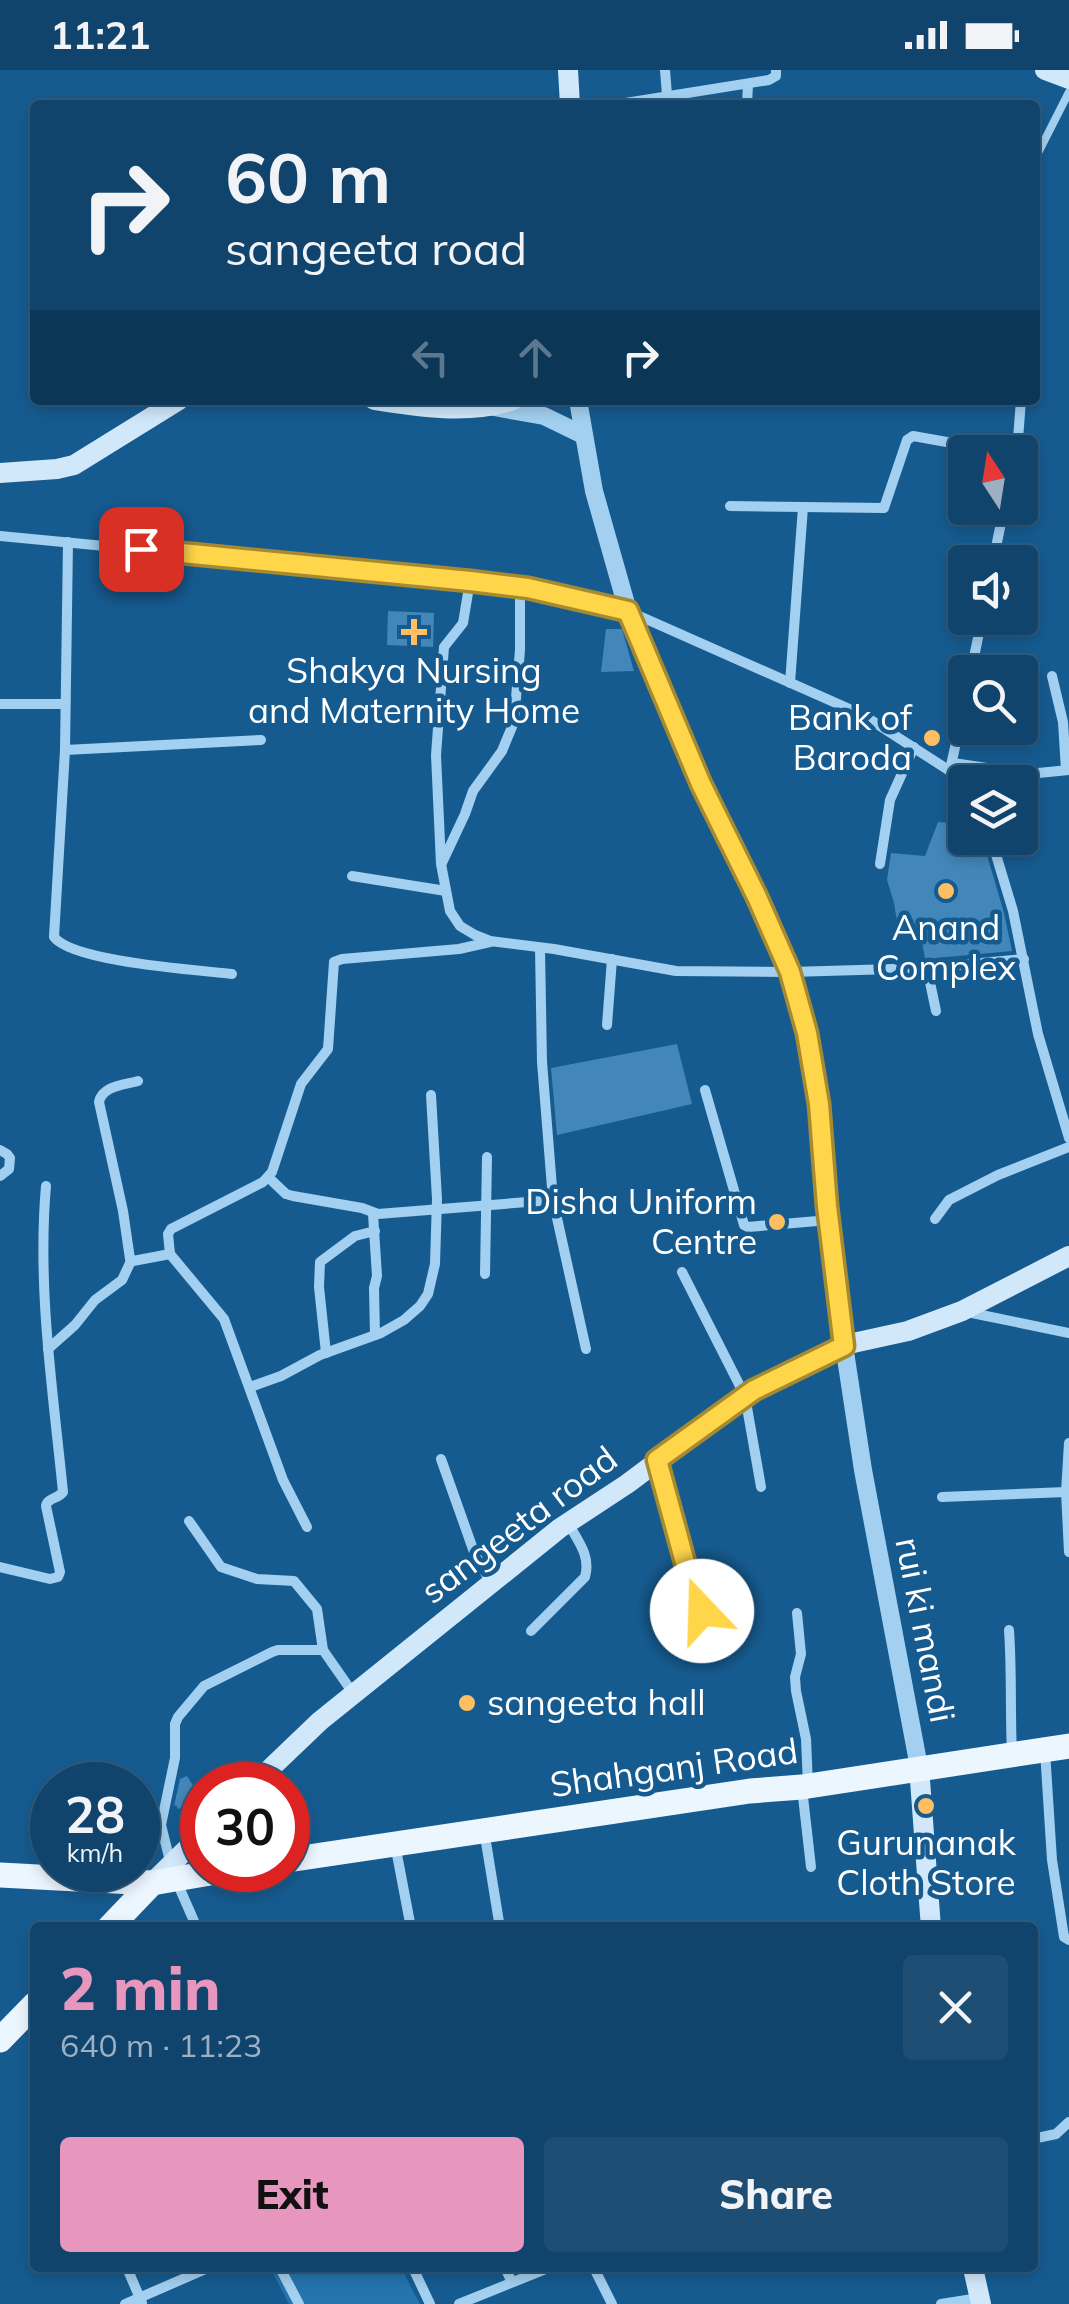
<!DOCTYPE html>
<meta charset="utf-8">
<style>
:root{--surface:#10446c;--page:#1e4e74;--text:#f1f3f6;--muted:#9cb0c2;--line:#305c7f;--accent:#e797bd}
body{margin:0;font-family:Mulish,sans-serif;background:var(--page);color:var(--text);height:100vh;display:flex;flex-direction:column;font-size:38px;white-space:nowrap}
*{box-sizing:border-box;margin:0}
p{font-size:32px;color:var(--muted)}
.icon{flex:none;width:55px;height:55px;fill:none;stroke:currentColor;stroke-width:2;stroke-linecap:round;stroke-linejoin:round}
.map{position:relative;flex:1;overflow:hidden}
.side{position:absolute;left:30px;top:1852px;width:1008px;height:350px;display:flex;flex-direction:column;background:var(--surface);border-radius:10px;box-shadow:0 5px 15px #0003,0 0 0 2px var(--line)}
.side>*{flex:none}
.top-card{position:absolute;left:30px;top:30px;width:1010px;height:305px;border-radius:10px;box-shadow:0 5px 15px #0003,0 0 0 2px var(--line);background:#10446c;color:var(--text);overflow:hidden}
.needle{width:65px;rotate:348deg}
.buttons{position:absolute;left:948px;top:365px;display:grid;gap:20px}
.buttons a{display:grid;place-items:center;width:90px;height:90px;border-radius:10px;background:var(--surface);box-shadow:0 5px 15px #0003,0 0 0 2px var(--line);font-size:50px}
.speed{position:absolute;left:30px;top:1692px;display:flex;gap:20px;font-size:50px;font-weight:700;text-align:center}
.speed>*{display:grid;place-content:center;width:130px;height:130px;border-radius:50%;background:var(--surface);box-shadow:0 5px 15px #0003,0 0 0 2px var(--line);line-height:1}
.speed small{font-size:25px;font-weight:400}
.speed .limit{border:15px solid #d22;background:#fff;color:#111}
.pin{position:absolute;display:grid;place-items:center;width:85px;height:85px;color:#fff;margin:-42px;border-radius:20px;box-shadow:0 5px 15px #0006}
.me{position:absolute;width:110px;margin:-55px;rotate:339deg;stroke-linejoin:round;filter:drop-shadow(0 0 8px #0008)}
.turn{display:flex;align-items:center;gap:35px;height:210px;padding:0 30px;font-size:45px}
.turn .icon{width:130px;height:130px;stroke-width:2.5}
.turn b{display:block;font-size:70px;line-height:85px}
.lanes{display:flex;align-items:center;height:95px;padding:0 30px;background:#0003;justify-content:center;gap:50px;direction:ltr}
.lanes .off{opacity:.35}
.round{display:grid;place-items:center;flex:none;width:105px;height:105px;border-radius:10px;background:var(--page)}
.overview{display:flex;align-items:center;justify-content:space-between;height:170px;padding:0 30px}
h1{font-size:60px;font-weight:800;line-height:75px;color:var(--accent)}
.button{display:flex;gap:20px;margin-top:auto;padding:20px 30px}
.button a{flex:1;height:115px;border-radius:10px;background:var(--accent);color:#111;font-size:40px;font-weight:800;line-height:115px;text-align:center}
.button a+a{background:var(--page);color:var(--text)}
.status{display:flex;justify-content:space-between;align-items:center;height:70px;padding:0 50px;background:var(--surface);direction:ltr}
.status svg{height:28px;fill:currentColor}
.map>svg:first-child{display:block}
.green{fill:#2574ad}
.building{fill:#4387ba}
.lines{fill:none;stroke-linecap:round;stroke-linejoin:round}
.service{stroke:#a3d0f0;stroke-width:8}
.minor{stroke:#a3d0f0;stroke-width:10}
.tertiary{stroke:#a3d0f0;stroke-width:18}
.secondary{stroke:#d1e8fb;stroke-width:20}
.primary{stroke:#ecf6ff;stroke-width:25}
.route-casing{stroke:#a68a30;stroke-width:25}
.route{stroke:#ffd54a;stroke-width:18}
.poi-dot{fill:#ffbe62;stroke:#165b90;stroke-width:4}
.labels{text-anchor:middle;stroke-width:9;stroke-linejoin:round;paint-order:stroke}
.poi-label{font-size:35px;fill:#fff;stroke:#165b90}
.street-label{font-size:35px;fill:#fff;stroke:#165b90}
</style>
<div class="status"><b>11:21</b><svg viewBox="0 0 49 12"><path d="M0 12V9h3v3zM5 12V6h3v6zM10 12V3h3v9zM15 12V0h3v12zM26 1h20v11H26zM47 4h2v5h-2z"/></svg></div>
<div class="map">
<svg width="1069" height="2234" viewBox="0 0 1069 2234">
<rect width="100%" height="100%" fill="#165b90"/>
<path class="green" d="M270 2198H401L420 2234H289Z"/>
<g class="building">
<path d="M388 541 434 543 433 577 387 575Z"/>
<path d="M606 559H622L634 601 601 602Z"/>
<path d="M938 752 965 754V768H982L1004 843 1012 881 925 889 920 860 899 864 894 833 887 810 891 783 925 786Z"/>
<path d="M677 974 692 1034 557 1065 551 998Z"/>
<path d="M187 1706 201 1728 192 1741 189 1735 178 1739 176 1735 174 1736 180 1709Z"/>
</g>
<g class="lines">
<path class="service" d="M1035 89 1069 22"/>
<g class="minor">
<path d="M665 0 667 25"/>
<path d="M613 35 769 10 776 6V0"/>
<path d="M747 35 748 14"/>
<path d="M1017 382 1021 330"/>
<path d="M730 436 884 438 907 370 913 366 1003 382"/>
<path d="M0 466 470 511 528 518 628 541 863 645 967 712"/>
<path d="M68 472 65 680 54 867C73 892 198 900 232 904"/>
<path d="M993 492 1004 438"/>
<path d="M470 511 463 553 444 577 436 685 441 794 450 841 460 856 475 865 490 871 554 879 676 901 791 902 927 898 1024 889"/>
<path d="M971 602 982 548"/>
<path d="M1052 606 1063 652 1066 700"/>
<path d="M790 613 803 437"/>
<path d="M0 634H65"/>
<path d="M65 680 261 670"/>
<path d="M953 693 1028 704 1069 700"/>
<path d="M951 695 965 633"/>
<path d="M991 768 1013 841 1038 964 1069 1068"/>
<path d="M442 793 465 744 473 721 502 681 514 652 520 580V517"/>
<path d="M880 794 890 730 914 677"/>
<path d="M352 806 446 821"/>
<path d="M540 878 542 992 553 1130 586 1279"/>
<path d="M927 898 936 941"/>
<path d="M607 955 612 889"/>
<path d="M138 1011C124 1015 102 1016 99 1032L123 1141 130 1189 133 1191 170 1184 224 1249 283 1410 307 1457"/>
<path d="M705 1020 744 1155 748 1157 829 1150"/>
<path d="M0 1080 7 1084 10 1088 9 1099 0 1106"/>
<path d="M268 1107 286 1124 293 1126 362 1138 378 1144 553 1130"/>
<path d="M373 1144 377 1206 374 1218 375 1265"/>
<path d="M935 1149 949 1130 998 1105 1069 1077"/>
<path d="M170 1184 168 1164 171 1159 263 1112 272 1102 301 1014 328 979 334 892 342 889 459 879 490 872"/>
<path d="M682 1202 745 1326 761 1417"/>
<path d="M485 1204 487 1087"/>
<path d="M967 1242 1069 1263"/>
<path d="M48 1279 75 1255 95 1230 122 1210 131 1191"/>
<path d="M326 1283 319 1217 320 1192 355 1166 375 1161"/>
<path d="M250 1317 281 1306 320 1285 381 1263 404 1250 420 1236 428 1224 435 1194 437 1129 431 1025"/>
<path d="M1069 1373 1066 1422 1069 1482"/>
<path d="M441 1389 474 1482 491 1514"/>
<path d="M657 1391 685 1496 694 1505 702 1541"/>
<path d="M942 1427 1066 1422"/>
<path d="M189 1451 221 1497 257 1509 294 1511 317 1539 323 1580"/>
<path d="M0 1497 50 1509 58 1507 60 1502 46 1436C47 1428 58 1429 63 1422 53 1321 37 1218 46 1116"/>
<path d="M797 1543 801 1584 795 1607 796 1621 806 1669 808 1715"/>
<path d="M1009 1560C1012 1602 1010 1643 1012 1684"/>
<path d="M531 1561 585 1507C591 1486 578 1471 568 1453"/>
<path d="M1045 1681 1052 1790 1064 1867 1069 1870"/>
<path d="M802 1718 811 1797"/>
<path d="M484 1760 500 1858"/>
<path d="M395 1774 411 1858"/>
<path d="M171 1795 161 1755 175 1688V1654L178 1647 204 1616 272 1582 278 1580H323L353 1623"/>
<path d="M176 1810 197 1858"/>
<path d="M1032 2069 1056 2064 1069 2052"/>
<path d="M127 2198 142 2233"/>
<path d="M280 2198 299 2234"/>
<path d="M413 2198 430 2234"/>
<path d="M505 2198 512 2212"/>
<path d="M594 2198 612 2234"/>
<path d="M125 2234 208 2198"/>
<path d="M459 2234 548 2198"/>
<path d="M941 2234 979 2228"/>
</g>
<g class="tertiary">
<path d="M578 330 594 421 628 541 701 715 791 902 807 963 819 1034 827 1136 842 1262 863 1400 919 1697"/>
<path d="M494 337 544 346 583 365"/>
</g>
<g class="secondary">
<path d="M568 0 570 35"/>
<path d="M1045 0 1069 9"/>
<path d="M374 330C417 337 471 345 513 330"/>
<path d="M0 403 57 399 74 395 179 330"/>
<path d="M919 1697 931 1858"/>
<path d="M253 1715 320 1651 560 1458 627 1414 745 1326 844 1275 908 1261 962 1241 1069 1186"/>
<path d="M152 1813 202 1764"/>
<path d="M973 2198 981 2234"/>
</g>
<g class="primary">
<path d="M288 1790 750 1721 802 1717 1069 1676"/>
<path d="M0 1805 152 1813 228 1800"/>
<path d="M109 1858 152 1813"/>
<path d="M0 1970 35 1934"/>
</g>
</g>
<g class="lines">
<defs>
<path id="route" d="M141 479 470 511 528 518 628 541 701 714 757 827 790 902 807 963 819 1034 827 1136 844 1276 754 1320 657 1390 686 1496C698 1507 699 1524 702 1541"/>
</defs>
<use href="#route" class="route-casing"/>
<use href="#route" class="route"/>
</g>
<g class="poi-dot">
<path d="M409 547h10v10h10v10h-10v10h-10v-10h-10v-10h10z"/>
<circle cx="932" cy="668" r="10"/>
<circle cx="946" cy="821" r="10"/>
<circle cx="777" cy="1152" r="10"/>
<circle cx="467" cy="1633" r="10"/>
<circle cx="926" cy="1736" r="10"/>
</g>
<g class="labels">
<g class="poi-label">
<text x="414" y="613">Shakya Nursing<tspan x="414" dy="40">and Maternity Home</tspan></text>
<text x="912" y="660" text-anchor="end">Bank of<tspan x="912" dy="40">Baroda</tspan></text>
<text x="946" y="870">Anand<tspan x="946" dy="40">Complex</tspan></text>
<text x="757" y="1144" text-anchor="end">Disha Uniform<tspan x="757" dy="40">Centre</tspan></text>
<text x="487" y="1645" text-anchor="start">sangeeta hall</text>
<text x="926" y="1785">Gurunanak<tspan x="926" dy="40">Cloth Store</tspan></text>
</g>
<g class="street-label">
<text transform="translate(519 1455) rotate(-37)" y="12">sangeeta road</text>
<text transform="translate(925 1560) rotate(79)" y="12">rui ki mandi</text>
<text transform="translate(674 1698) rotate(-8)" y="12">Shahganj Road</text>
</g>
</g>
</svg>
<div class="buttons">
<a><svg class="needle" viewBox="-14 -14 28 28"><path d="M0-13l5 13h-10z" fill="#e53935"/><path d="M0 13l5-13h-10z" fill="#9cb0c2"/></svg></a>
<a><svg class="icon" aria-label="sound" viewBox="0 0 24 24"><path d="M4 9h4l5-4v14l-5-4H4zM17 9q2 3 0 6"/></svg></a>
<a><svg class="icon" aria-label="search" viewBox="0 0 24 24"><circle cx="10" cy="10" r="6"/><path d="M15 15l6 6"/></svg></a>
<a><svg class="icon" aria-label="layers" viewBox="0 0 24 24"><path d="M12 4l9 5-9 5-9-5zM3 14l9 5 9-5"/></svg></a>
</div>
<div class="speed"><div>28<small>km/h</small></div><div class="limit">30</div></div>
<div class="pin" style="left:141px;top:479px;background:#d93025"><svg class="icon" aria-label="arrive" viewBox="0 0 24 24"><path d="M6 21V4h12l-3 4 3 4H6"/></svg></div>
<svg class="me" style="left:702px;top:1541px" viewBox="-20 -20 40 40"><circle r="19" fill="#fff"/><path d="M0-13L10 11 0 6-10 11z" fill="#ffd54a"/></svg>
<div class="top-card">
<div class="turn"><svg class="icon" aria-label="right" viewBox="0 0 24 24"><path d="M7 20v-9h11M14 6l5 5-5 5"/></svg><div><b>60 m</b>sangeeta road</div></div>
<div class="lanes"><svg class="icon off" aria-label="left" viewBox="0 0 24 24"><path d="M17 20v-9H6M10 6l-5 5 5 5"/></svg><svg class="icon off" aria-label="ahead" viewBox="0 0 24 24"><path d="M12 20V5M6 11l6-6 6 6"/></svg><svg class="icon" aria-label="right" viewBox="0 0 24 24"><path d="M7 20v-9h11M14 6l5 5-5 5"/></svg></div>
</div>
<section class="side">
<div class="overview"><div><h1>2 min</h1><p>640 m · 11:23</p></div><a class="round"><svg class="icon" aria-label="close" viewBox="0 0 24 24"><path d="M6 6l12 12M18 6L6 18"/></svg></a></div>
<div class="button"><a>Exit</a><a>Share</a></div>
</section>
</div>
